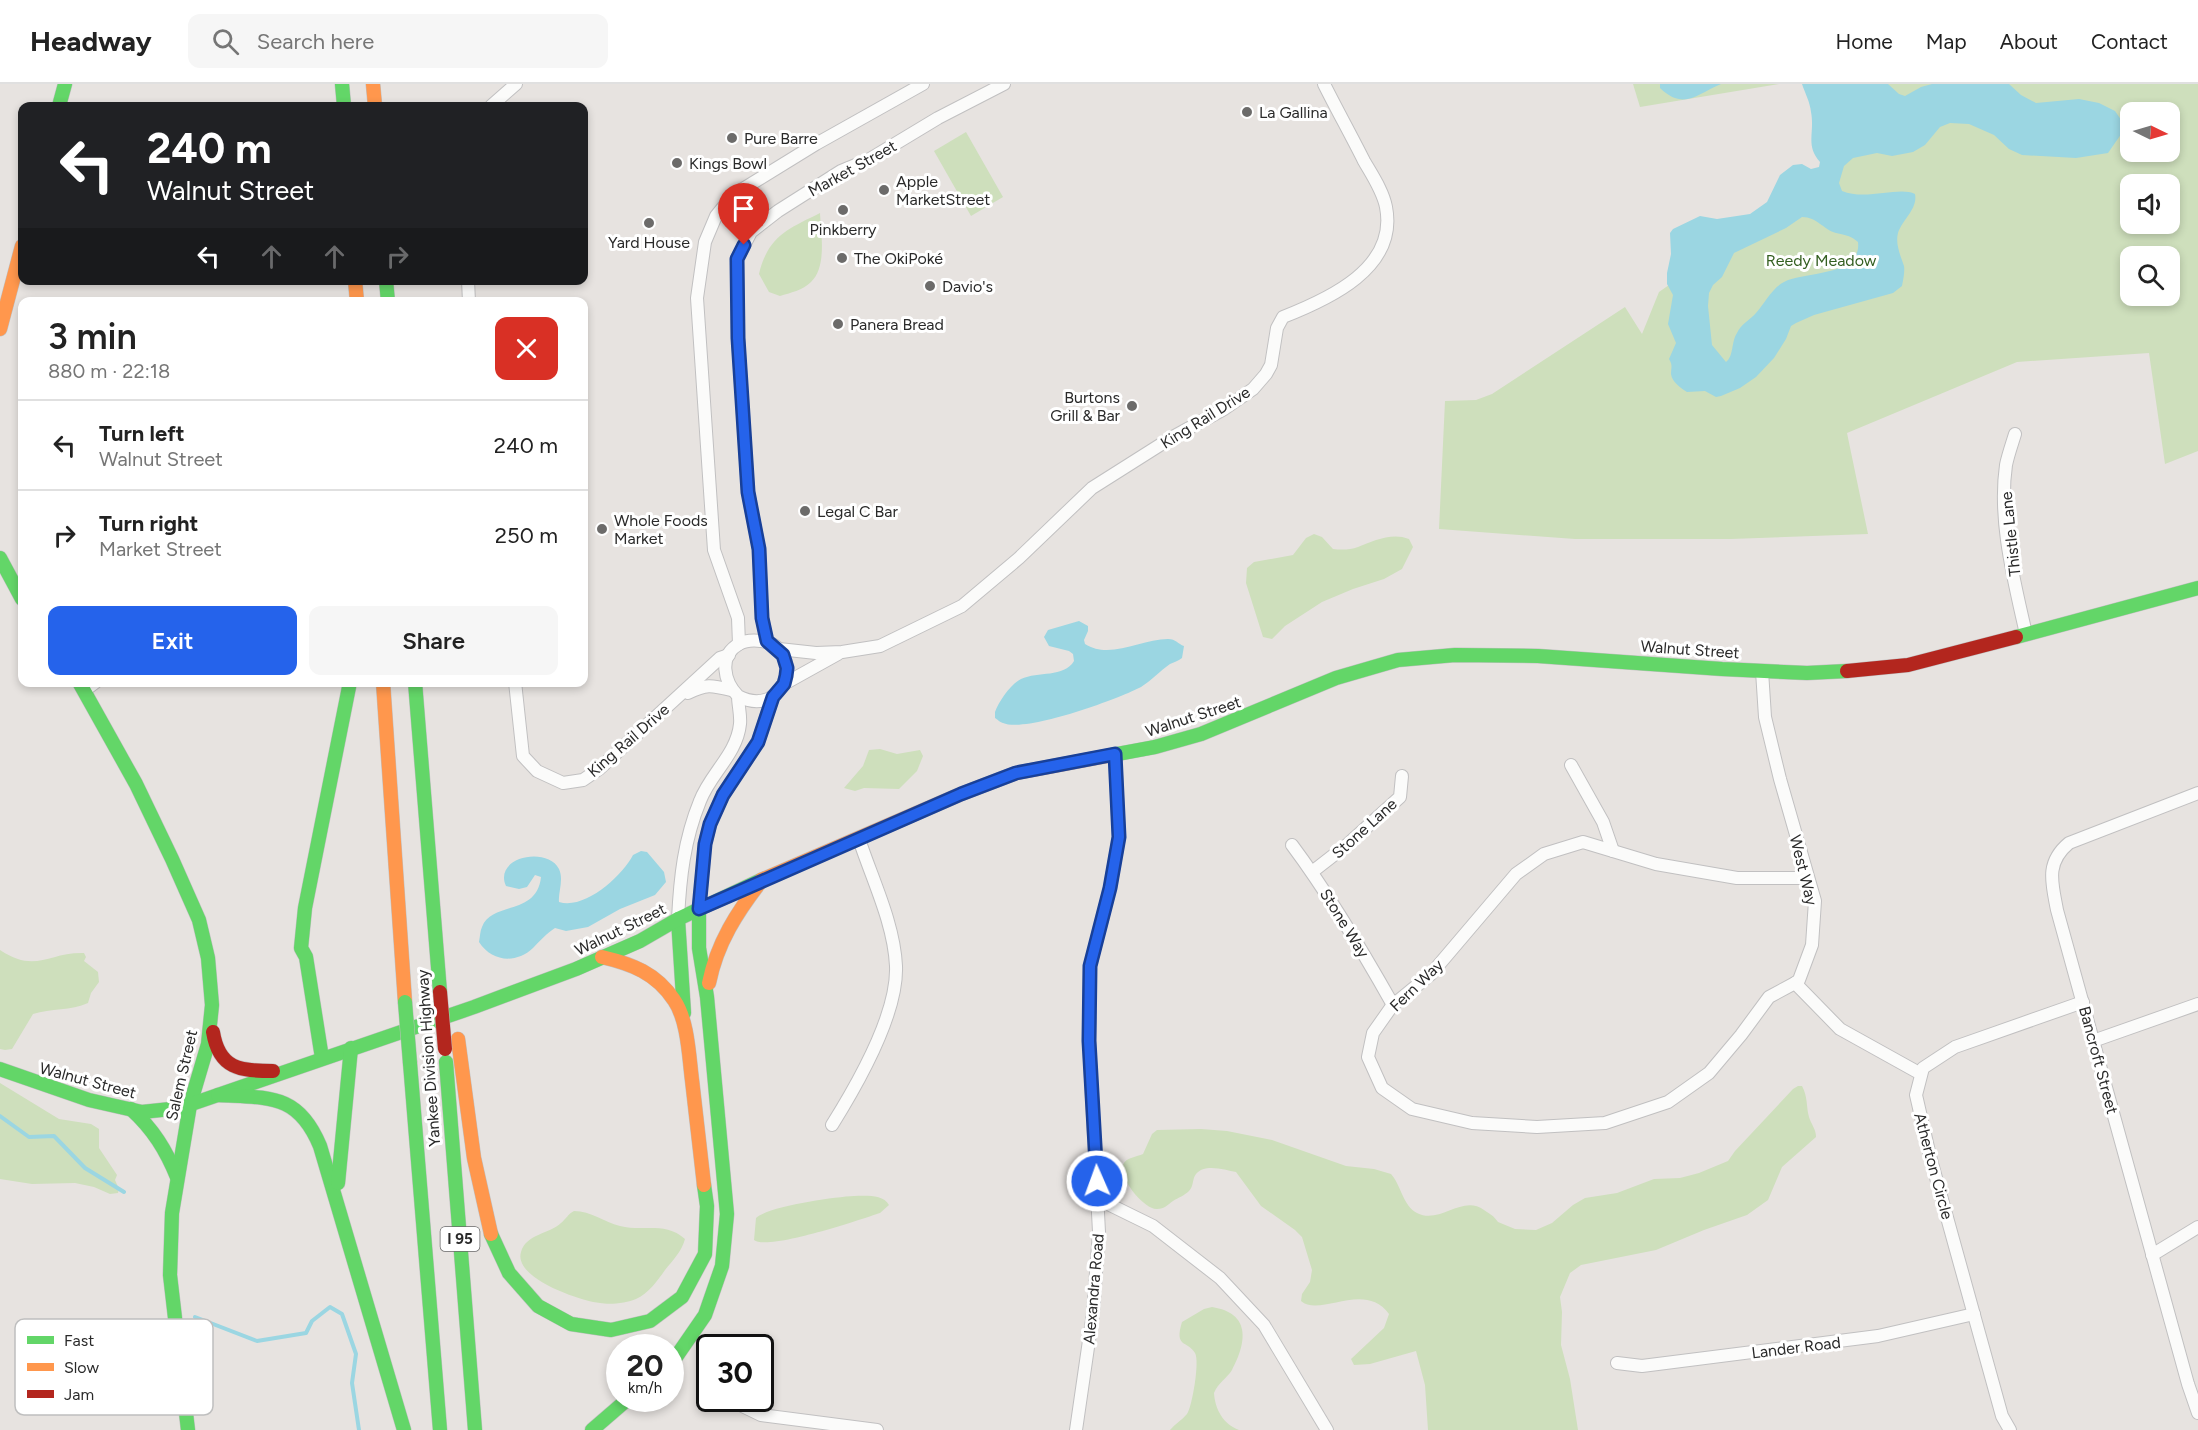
<!DOCTYPE html>
<meta charset="utf-8">
<style>
:root{--surface:#fff;--page:#f6f6f6;--text:#222;--muted:#767676;--line:#e0e0e0;--accent:#2563eb}
body{margin:0;font-family:Figtree,sans-serif;background:var(--page);color:var(--text);height:100vh;display:flex;flex-direction:column;font-size:22px;white-space:nowrap}
*{box-sizing:border-box;margin:0}
p{font-size:20px;color:var(--muted)}
.icon{flex:none;width:33px;height:33px;fill:none;stroke:currentColor;stroke-width:2;stroke-linecap:round;stroke-linejoin:round}
.map{position:relative;flex:1;overflow:hidden}
.side{position:absolute;left:18px;top:213px;width:570px;height:390px;display:flex;flex-direction:column;background:var(--surface);border-radius:12px;box-shadow:0 3px 9px #0003}
.side>*{flex:none}
.top-card{position:absolute;left:18px;top:18px;width:570px;height:183px;border-radius:12px;box-shadow:0 3px 9px #0003;background:#202124;color:#fff;overflow:hidden}
.needle{width:39px;rotate:95deg}
.fabs{position:absolute;left:2120px;top:18px;display:grid;gap:12px}
.fabs a{display:grid;place-items:center;width:60px;height:60px;border-radius:12px;background:var(--surface);box-shadow:0 3px 9px #0003;font-size:30px}
.speed{position:absolute;left:606px;top:1250px;display:flex;gap:12px;font-size:30px;font-weight:700;text-align:center}
.speed>*{display:grid;place-content:center;width:78px;height:78px;border-radius:50%;background:var(--surface);box-shadow:0 3px 9px #0003;line-height:1}
.speed small{font-size:15px;font-weight:400}
.speed .limit{border:3px solid #111;border-radius:9px;background:#fff;color:#111}
.pin{position:absolute;display:grid;place-items:center;width:51px;height:51px;color:#fff;margin:-62px -26px;border-radius:50% 50% 50% 0;rotate:-45deg;box-shadow:0 0 6px #0007}
.pin .icon{rotate:45deg}
.me{position:absolute;width:66px;margin:-33px;rotate:358deg;stroke-linejoin:round;filter:drop-shadow(0 0 4px #0008)}
.turn{display:flex;align-items:center;gap:21px;height:126px;padding:0 30px;font-size:27px}
.turn .icon{width:78px;height:78px;stroke-width:2.5}
.turn b{display:block;font-size:42px;line-height:51px}
.lanes{display:flex;align-items:center;height:57px;padding:0 30px;background:#0003;justify-content:center;gap:30px;direction:ltr}
.lanes .off{opacity:.35}
.round{display:grid;place-items:center;flex:none;width:63px;height:63px;border-radius:12px;background:var(--page)}
.headline{display:flex;align-items:center;justify-content:space-between;height:102px;padding:0 30px}
h1{font-size:36px;font-weight:600;line-height:45px}
.action{display:flex;gap:12px;margin-top:auto;padding:12px 30px}
.action a{flex:1;height:69px;border-radius:12px;background:var(--accent);color:#fff;font-size:24px;font-weight:600;line-height:69px;text-align:center}
.action a+a{background:var(--page);color:var(--text)}
ul{padding:0;list-style:none}
li{display:flex;align-items:center;gap:18px;height:90px;padding:0 30px;border-top:2px solid var(--line)}
li div{flex:1}
li b{display:block;font-size:22px}
li em{font-style:normal}
header{display:flex;align-items:center;gap:36px;box-sizing:border-box;height:84px;padding:0 30px;background:var(--surface);border-bottom:2px solid var(--line)}
header strong{font-size:28px}
nav{display:flex;gap:33px;margin-inline-start:auto;font-size:21px}
.search{width:420px;height:54px;background:var(--page);display:flex;align-items:center;gap:15px;box-sizing:border-box;padding:0 21px;border-radius:12px;color:var(--muted);font-size:22px}
.map>svg:first-child{display:block}
.green{fill:#cedfbc;fill-rule:evenodd}
.water{fill:#9bd6e2;fill-rule:evenodd}
.lines{fill:none;stroke-linecap:round;stroke-linejoin:round}
.stream{stroke:#9bd6e2;stroke-width:4}
.street-casing{stroke:#c1c0c1;stroke-width:14}
.fast-casing{stroke:#c1c0c1;stroke-width:15}
.slow-casing{stroke:#c1c0c1;stroke-width:15}
.jam-casing{stroke:#c1c0c1;stroke-width:15}
.street{stroke:#fbfbfa;stroke-width:12}
.fast{stroke:#63d668;stroke-width:14}
.slow{stroke:#ff974d;stroke-width:14}
.jam{stroke:#b3261e;stroke-width:14}
.fast-bridge-casing{stroke:#bfbebd;stroke-width:15;stroke-linecap:butt}
.jam-bridge-casing{stroke:#bfbebd;stroke-width:15;stroke-linecap:butt}
.fast-bridge{stroke:#63d668;stroke-width:14}
.jam-bridge{stroke:#b3261e;stroke-width:14}
.route-casing{stroke:#184099;stroke-width:15}
.route{stroke:#2563eb;stroke-width:10}
.poi-dot{fill:#6c6b6a;stroke:#fff;stroke-width:2}
.labels{text-anchor:middle;stroke-width:6;stroke-linejoin:round;paint-order:stroke}
.shield{fill:#fff;stroke:#6a6a6a;stroke-width:1.5}
.shield-label{font-size:15px;font-weight:bold;fill:#2a2a2a}
.poi-label{font-size:16px;fill:#2a2a2a;stroke:#fff;text-anchor:start}
.street-label{font-size:16px;fill:#2a2a2a;stroke:#fff}
.park-label{font-size:16px;fill:#345f21;stroke:#fff}
.key{fill:#fff;stroke:#bfbfbf;stroke-width:1.5}
.key-label{font-size:16px;fill:#2a2a2a}
</style>
<header>
<strong>Headway</strong>
<div class="search"><svg class="icon" aria-label="search" viewBox="0 0 24 24"><circle cx="10" cy="10" r="6"/><path d="M15 15l6 6"/></svg>Search here</div>
<nav><a>Home</a><a>Map</a><a>About</a><a>Contact</a></nav>
</header>
<div class="map">
<svg width="2198" height="1346" viewBox="0 0 2198 1346">
<rect width="100%" height="100%" fill="#e7e3e0"/>
<g class="green">
<path d="M1633 0H1779L1640 23Z"/>
<path d="M1803 0H2198V367L2165 380 2149 269 2017 278 1847 349 1868 450 1731 455H1575L1439 445 1445 317 1476 316 1492 310 1625 223 1642 250 1659 208 1813 100 1831 60ZM2130 28H2169V68H2130ZM2130 100H2169V140H2130ZM2130 172H2169V212H2130Z"/>
<path d="M966 48 1003 113 971 132 934 67Z"/>
<path d="M820 129C821 149 827 183 811 198 803 206 790 209 780 212L769 208 759 190C768 152 788 145 820 129Z"/>
<path d="M1314 450 1322 453 1333 465C1341 466 1350 466 1358 463 1373 457 1392 448 1409 455L1413 463 1402 485 1384 495 1353 505 1322 518 1285 542 1272 555 1263 553 1246 499 1247 484 1254 478 1293 471 1306 454Z"/>
<path d="M880 665 897 670 920 666 923 672 917 687 899 705 864 704 855 707 844 704 863 682 869 666Z"/>
<path d="M0 866C36 890 48 868 84 869L86 873 84 877 98 888 99 898 91 909 88 919C71 927 51 924 33 930L12 965 5 966 0 965Z"/>
<path d="M0 999 59 1035 91 1040 99 1045V1064L117 1091 115 1096 119 1105 118 1109 110 1110 94 1103 75 1099 32 1100 0 1095Z"/>
<path d="M1798 1002H1802C1808 1013 1806 1022 1809 1033 1811 1040 1816 1045 1816 1053L1782 1083 1768 1116 1747 1131 1704 1146 1656 1166 1581 1181 1570 1189 1560 1213 1562 1228 1561 1261 1570 1295 1578 1346H1428L1425 1301 1416 1267 1370 1280 1354 1281 1351 1275 1384 1244 1389 1230C1364 1196 1320 1234 1301 1217L1302 1210 1310 1198 1312 1186 1302 1153 1295 1146 1261 1122 1236 1088C1225 1086 1205 1079 1196 1090 1192 1095 1194 1102 1189 1107 1185 1111 1178 1114 1173 1117 1167 1121 1165 1125 1157 1125 1144 1126 1118 1093 1123 1081 1126 1073 1137 1073 1143 1070L1152 1050 1157 1046 1201 1045 1227 1047 1272 1056 1346 1082 1374 1085 1391 1090C1401 1101 1403 1122 1417 1129 1440 1141 1462 1110 1484 1126 1490 1130 1494 1132 1498 1138L1515 1145 1536 1146 1552 1139 1573 1121 1585 1114 1617 1109 1654 1095 1680 1094 1699 1089 1728 1077 1735 1067 1793 1005Z"/>
<path d="M854 1112C865 1112 883 1110 889 1121L880 1129C859 1136 768 1167 754 1156L756 1134C769 1122 834 1113 854 1112Z"/>
<path d="M574 1127C591 1127 604 1138 620 1142 643 1148 665 1137 685 1155 682 1167 673 1176 665 1186 658 1196 648 1210 636 1215 627 1219 610 1221 600 1219 580 1217 513 1194 521 1168 526 1150 549 1150 561 1139 566 1135 568 1130 574 1127Z"/>
<path d="M1212 1223C1251 1229 1247 1258 1232 1286 1227 1294 1218 1299 1214 1309 1215 1325 1223 1340 1239 1346H1170C1175 1340 1182 1336 1187 1330 1192 1323 1200 1277 1195 1269 1187 1256 1174 1264 1182 1238L1204 1225Z"/>
</g>
<g class="water">
<path d="M1660 0H1721C1697 10 1684 27 1660 4Z"/>
<path d="M1802 0H1888L1899 10 1905 12 1921 3 1932 0H2009L2021 11 2036 19 2079 15 2099 19 2115 27 2124 40V46L2108 69 2076 74 2022 71 2009 65 1994 51 1969 40 1950 39 1940 43 1925 61 1913 68 1892 72 1877 69 1853 74 1844 82 1839 99 1842 107C1866 117 1899 102 1915 110 1918 125 1902 136 1898 149 1895 160 1901 173 1904 182 1905 188 1903 196 1902 202L1893 209 1814 231 1796 239 1791 242 1786 255 1774 274 1756 293 1740 304 1721 312 1716 313 1705 307 1687 308C1681 304 1672 298 1671 290 1671 283 1673 282 1669 275L1676 259 1668 240 1673 211 1667 200V189L1671 170 1670 149 1673 145 1700 132 1717 135 1750 130 1767 118 1780 91 1793 81 1802 80 1811 85 1819 83 1820 78C1805 61 1815 49 1811 28 1810 18 1805 9 1802 0ZM1802 133C1817 133 1824 146 1836 149 1846 151 1851 152 1858 158 1862 193 1804 187 1784 198 1772 204 1765 219 1756 229 1750 236 1741 240 1737 249 1731 258 1734 272 1726 278L1712 261 1708 222 1709 209 1713 201 1722 193 1734 169 1786 144Z"/>
<path d="M1079 537 1088 542V547L1084 556 1085 560C1110 576 1141 555 1168 555 1176 555 1178 560 1184 562L1182 574C1178 577 1174 578 1170 580 1160 587 1152 596 1141 603 1118 615 1026 649 1003 639 1001 639 997 635 995 634V628C999 617 1011 600 1021 595 1038 587 1064 594 1074 577L1073 570 1069 567 1049 562 1044 553 1048 546Z"/>
<path d="M641 767 647 768 664 788 666 798 655 811 620 825 588 843 566 847 555 844C546 850 541 856 533 864 516 880 492 878 479 858 480 853 480 847 482 843 492 817 537 832 541 793L535 791 527 803 519 805 506 802C493 773 547 762 559 785 564 796 558 808 559 818 585 826 622 792 633 771Z"/>
</g>
<g class="lines">
<g class="stream">
<path d="M0 1032 29 1053 54 1052 85 1084 124 1108"/>
<path d="M195 1233 257 1257 306 1249 312 1237 330 1223 342 1230 356 1270 352 1299 359 1346"/>
</g>
<defs>
<g id="street">
<path d="M491 22 516 0"/>
<path d="M468 196 469 218"/>
<path d="M2015 350C2012 360 2008 371 2006 381 1998 437 2014 496 2026 550"/>
<path d="M767 557 762 534 759 465 748 408 738 254 737 175 751 148 778 127 841 87 870 75 938 34 1004 0"/>
<path d="M739 560 738 534 714 466 697 214 705 158 716 132 733 111 816 60 923 0"/>
<path d="M779 565 816 569 842 568 880 562 962 522 1019 474 1092 404 1171 354 1224 325 1253 305 1266 290 1271 281 1277 244 1283 233C1329 215 1398 184 1386 123 1383 107 1372 91 1364 77 1351 51 1337 26 1324 0"/>
<path d="M1762 587 1765 633 1780 695 1815 817 1812 861 1799 896 1795 899 1840 945 1921 990"/>
<path d="M515 598 523 672 537 687 563 699 583 696 599 685 720 574 729 571"/>
<path d="M784 600 838 570"/>
<path d="M84 607 96 598"/>
<path d="M688 609C706 600 711 601 731 606"/>
<path d="M1571 681 1603 738 1613 767"/>
<path d="M2198 709 2069 759C2045 779 2052 799 2057 826L2188 1300 2198 1329"/>
<path d="M1292 761C1330 812 1362 866 1393 921"/>
<path d="M1312 788 1348 760 1400 713 1402 692"/>
<path d="M699 825 705 760 710 740 723 711 758 658 773 613"/>
<path d="M678 835C680 794 684 756 700 717 710 690 737 670 740 640 741 631 738 621 738 612 724 598 718 572 739 560 746 556 753 556 761 557 807 563 786 637 738 612"/>
<path d="M1795 899 1769 913 1741 951 1709 989 1668 1018 1605 1039 1537 1043 1472 1039 1412 1025 1382 1004 1368 973 1373 949 1392 922 1431 890 1516 790 1544 770 1583 758 1656 780 1737 794H1807"/>
<path d="M2093 957 2198 920"/>
<path d="M832 1041C857 1001 898 930 896 882 894 839 872 795 859 755"/>
<path d="M1098 1115 1153 1142 1220 1194 1264 1241 1327 1346"/>
<path d="M2152 1171 2198 1143"/>
<path d="M1617 1279 1642 1282 1878 1252 1974 1230"/>
<path d="M728 1315 761 1331 877 1346"/>
<path d="M1076 1346 1093 1229 1099 1148 1089 957 1090 882 1110 804 1119 753 1115 670"/>
<path d="M2010 1346 2002 1332 1930 1072 1916 1011 1923 984 1955 963 2083 918"/>
</g>
<g id="fast">
<path d="M342 0 344 22"/>
<path d="M59 22 65 0"/>
<path d="M386 196 388 218"/>
<path d="M0 474 22 515"/>
<path d="M2016 553 2198 504"/>
<path d="M79 598 136 700 172 775 199 836 208 874 212 921 208 960 190 1021 172 1129 170 1191 188 1346"/>
<path d="M415 598 440 908"/>
<path d="M1112 671 1155 663 1201 650 1336 594 1398 576 1455 571 1538 572 1722 585 1807 589 1847 587"/>
<path d="M678 835 684 929"/>
<path d="M322 974 306 873 301 864 305 824 350 598"/>
<path d="M446 978 475 1346"/>
<path d="M410 979 440 1346"/>
<path d="M0 985 89 1016 142 1028 180 1024 474 923 576 885 640 857 678 835 761 796"/>
<path d="M218 1011C269 1014 298 1009 320 1062L404 1346"/>
<path d="M131 1025C153 1045 166 1066 177 1093"/>
<path d="M338 1099 351 964"/>
<path d="M491 1150 509 1189 538 1222 571 1240 611 1246 650 1237 682 1213 705 1170 707 1122 704 1101"/>
<path d="M670 1278 676 1273 705 1231 722 1182 727 1130 707 913 699 864V825"/>
<path d="M592 1346 629 1314"/>
</g>
<g id="slow">
<path d="M373 0 375 22"/>
<path d="M355 196 357 218"/>
<path d="M0 245 22 162"/>
<path d="M383 598 405 918"/>
<path d="M761 796 961 710 1016 689 1112 671"/>
<path d="M602 873C632 880 656 889 674 916 688 936 689 973 692 996 696 1031 700 1066 704 1101"/>
<path d="M709 899C717 859 737 828 762 796"/>
<path d="M458 955 474 1074 491 1150"/>
</g>
<g id="jam">
<path d="M1847 587 1908 581 2016 553"/>
<path d="M213 948C219 985 240 987 273 987"/>
</g>
</defs>
<use href="#street" class="street-casing"/>
<use href="#fast" class="fast-casing"/>
<use href="#slow" class="slow-casing"/>
<use href="#jam" class="jam-casing"/>
<use href="#street" class="street"/>
<use href="#fast" class="fast"/>
<use href="#slow" class="slow"/>
<use href="#jam" class="jam"/>
<defs>
<path id="fast-bridge" d="M405 918 410 979"/>
<path id="jam-bridge" d="M440 908 445 965"/>
</defs>
<use href="#fast-bridge" class="fast-bridge-casing"/>
<use href="#jam-bridge" class="jam-bridge-casing"/>
<use href="#fast-bridge" class="fast-bridge"/>
<use href="#jam-bridge" class="jam-bridge"/>
</g>
<g class="lines">
<defs>
<path id="route" d="M744 161 737 175 738 254 748 408 759 465 762 534 767 557 783 571 787 584 786 592 784 600 773 613 758 658 723 711 710 740 705 760 699 825 961 710 1016 689 1115 670 1119 753 1110 804 1090 882 1089 957 1097 1097"/>
</defs>
<use href="#route" class="route-casing"/>
<use href="#route" class="route"/>
</g>
<g class="poi-dot">
<circle cx="1247" cy="28" r="6"/>
<circle cx="732" cy="54" r="6"/>
<circle cx="677" cy="79" r="6"/>
<circle cx="884" cy="106" r="6"/>
<circle cx="843" cy="126" r="6"/>
<circle cx="649" cy="139" r="6"/>
<circle cx="842" cy="174" r="6"/>
<circle cx="930" cy="202" r="6"/>
<circle cx="838" cy="240" r="6"/>
<circle cx="1132" cy="322" r="6"/>
<circle cx="805" cy="427" r="6"/>
<circle cx="602" cy="445" r="6"/>
</g>
<g class="labels">
<rect class="shield" x="440.5" y="1143" width="39" height="24" rx="4.5"/>
<g class="shield-label">
<text x="460" y="1160">I 95</text>
</g>
<g class="poi-label">
<text x="1259" y="34">La Gallina</text>
<text x="744" y="60">Pure Barre</text>
<text x="689" y="85">Kings Bowl</text>
<text x="896" y="103">Apple<tspan x="896" dy="18">MarketStreet</tspan></text>
<text x="843" y="151" text-anchor="middle">Pinkberry</text>
<text x="649" y="164" text-anchor="middle">Yard House</text>
<text x="854" y="180">The OkiPoké</text>
<text x="942" y="208">Davio's</text>
<text x="850" y="246">Panera Bread</text>
<text x="1120" y="319" text-anchor="end">Burtons<tspan x="1120" dy="18">Grill &amp; Bar</tspan></text>
<text x="817" y="433">Legal C Bar</text>
<text x="614" y="442">Whole Foods<tspan x="614" dy="18">Market</tspan></text>
</g>
<g class="street-label">
<text transform="translate(852 84) rotate(-29)" y="6">Market Street</text>
<text transform="translate(1205 333) rotate(-32)" y="6">King Rail Drive</text>
<text transform="translate(2010 450) rotate(-96)" y="6">Thistle Lane</text>
<text transform="translate(1690 565) rotate(4)" y="6">Walnut Street</text>
<text transform="translate(1193 632) rotate(-18)" y="6">Walnut Street</text>
<text transform="translate(628 656) rotate(-41)" y="6">King Rail Drive</text>
<text transform="translate(1364 744) rotate(-42)" y="6">Stone Lane</text>
<text transform="translate(1804 786) rotate(76)" y="6">West Way</text>
<text transform="translate(1345 839) rotate(58)" y="6">Stone Way</text>
<text transform="translate(620 845) rotate(-26)" y="6">Walnut Street</text>
<text transform="translate(1416 901) rotate(-44)" y="6">Fern Way</text>
<text transform="translate(428 974) rotate(-94)" y="6">Yankee Division Highway</text>
<text transform="translate(2099 976) rotate(75)" y="6">Bancroft Street</text>
<text transform="translate(181 991) rotate(-77)" y="6">Salem Street</text>
<text transform="translate(88 996) rotate(15)" y="6">Walnut Street</text>
<text transform="translate(1934 1082) rotate(75)" y="6">Atherton Circle</text>
<text transform="translate(1093 1205) rotate(-85)" y="6">Alexandra Road</text>
<text transform="translate(1796 1263) rotate(-7)" y="6">Lander Road</text>
</g>
<g class="park-label">
<text x="1821" y="182">Reedy Meadow</text>
</g>
</g>
<rect x="15" y="1235" width="198" height="96" rx="9" class="key"/>
<rect x="27" y="1252" width="27" height="8" fill="#63d668"/>
<rect x="27" y="1279" width="27" height="8" fill="#ff974d"/>
<rect x="27" y="1306" width="27" height="8" fill="#b3261e"/>
<g class="key-label">
<text x="64" y="1262">Fast</text>
<text x="64" y="1289">Slow</text>
<text x="64" y="1316">Jam</text>
</g>
</svg>
<div class="fabs">
<a><svg class="needle" viewBox="-14 -14 28 28"><path d="M0-13l5 13h-10z" fill="#e53935"/><path d="M0 13l5-13h-10z" fill="#767676"/></svg></a>
<a><svg class="icon" aria-label="sound" viewBox="0 0 24 24"><path d="M4 9h4l5-4v14l-5-4H4zM17 9q2 3 0 6"/></svg></a>
<a><svg class="icon" aria-label="search" viewBox="0 0 24 24"><circle cx="10" cy="10" r="6"/><path d="M15 15l6 6"/></svg></a>
</div>
<div class="speed"><div>20<small>km/h</small></div><div class="limit">30</div></div>
<div class="pin" style="left:744px;top:161px;background:#d93025"><svg class="icon" aria-label="arrive" viewBox="0 0 24 24"><path d="M6 21V4h12l-3 4 3 4H6"/></svg></div>
<svg class="me" style="left:1097px;top:1097px" viewBox="-20 -20 40 40"><circle r="17" fill="#2563eb" stroke="#fff" stroke-width="3"/><path d="M0-11L8 9 0 5-8 9z" fill="#fff"/></svg>
<div class="top-card">
<div class="turn"><svg class="icon" aria-label="left" viewBox="0 0 24 24"><path d="M17 20v-9H6M10 6l-5 5 5 5"/></svg><div><b>240 m</b>Walnut Street</div></div>
<div class="lanes"><svg class="icon" aria-label="left" viewBox="0 0 24 24"><path d="M17 20v-9H6M10 6l-5 5 5 5"/></svg><svg class="icon off" aria-label="ahead" viewBox="0 0 24 24"><path d="M12 20V5M6 11l6-6 6 6"/></svg><svg class="icon off" aria-label="ahead" viewBox="0 0 24 24"><path d="M12 20V5M6 11l6-6 6 6"/></svg><svg class="icon off" aria-label="right" viewBox="0 0 24 24"><path d="M7 20v-9h11M14 6l5 5-5 5"/></svg></div>
</div>
<section class="side">
<div class="headline"><div><h1>3 min</h1><p>880 m · 22:18</p></div><a class="round" style="background:#d93025;color:#fff"><svg class="icon" aria-label="close" viewBox="0 0 24 24"><path d="M6 6l12 12M18 6L6 18"/></svg></a></div>
<ul>
<li><svg class="icon" aria-label="left" viewBox="0 0 24 24"><path d="M17 20v-9H6M10 6l-5 5 5 5"/></svg><div><b>Turn left</b><p>Walnut Street</p></div><em>240 m</em></li>
<li><svg class="icon" aria-label="right" viewBox="0 0 24 24"><path d="M7 20v-9h11M14 6l5 5-5 5"/></svg><div><b>Turn right</b><p>Market Street</p></div><em>250 m</em></li>
</ul>
<div class="action"><a>Exit</a><a>Share</a></div>
</section>
</div>
